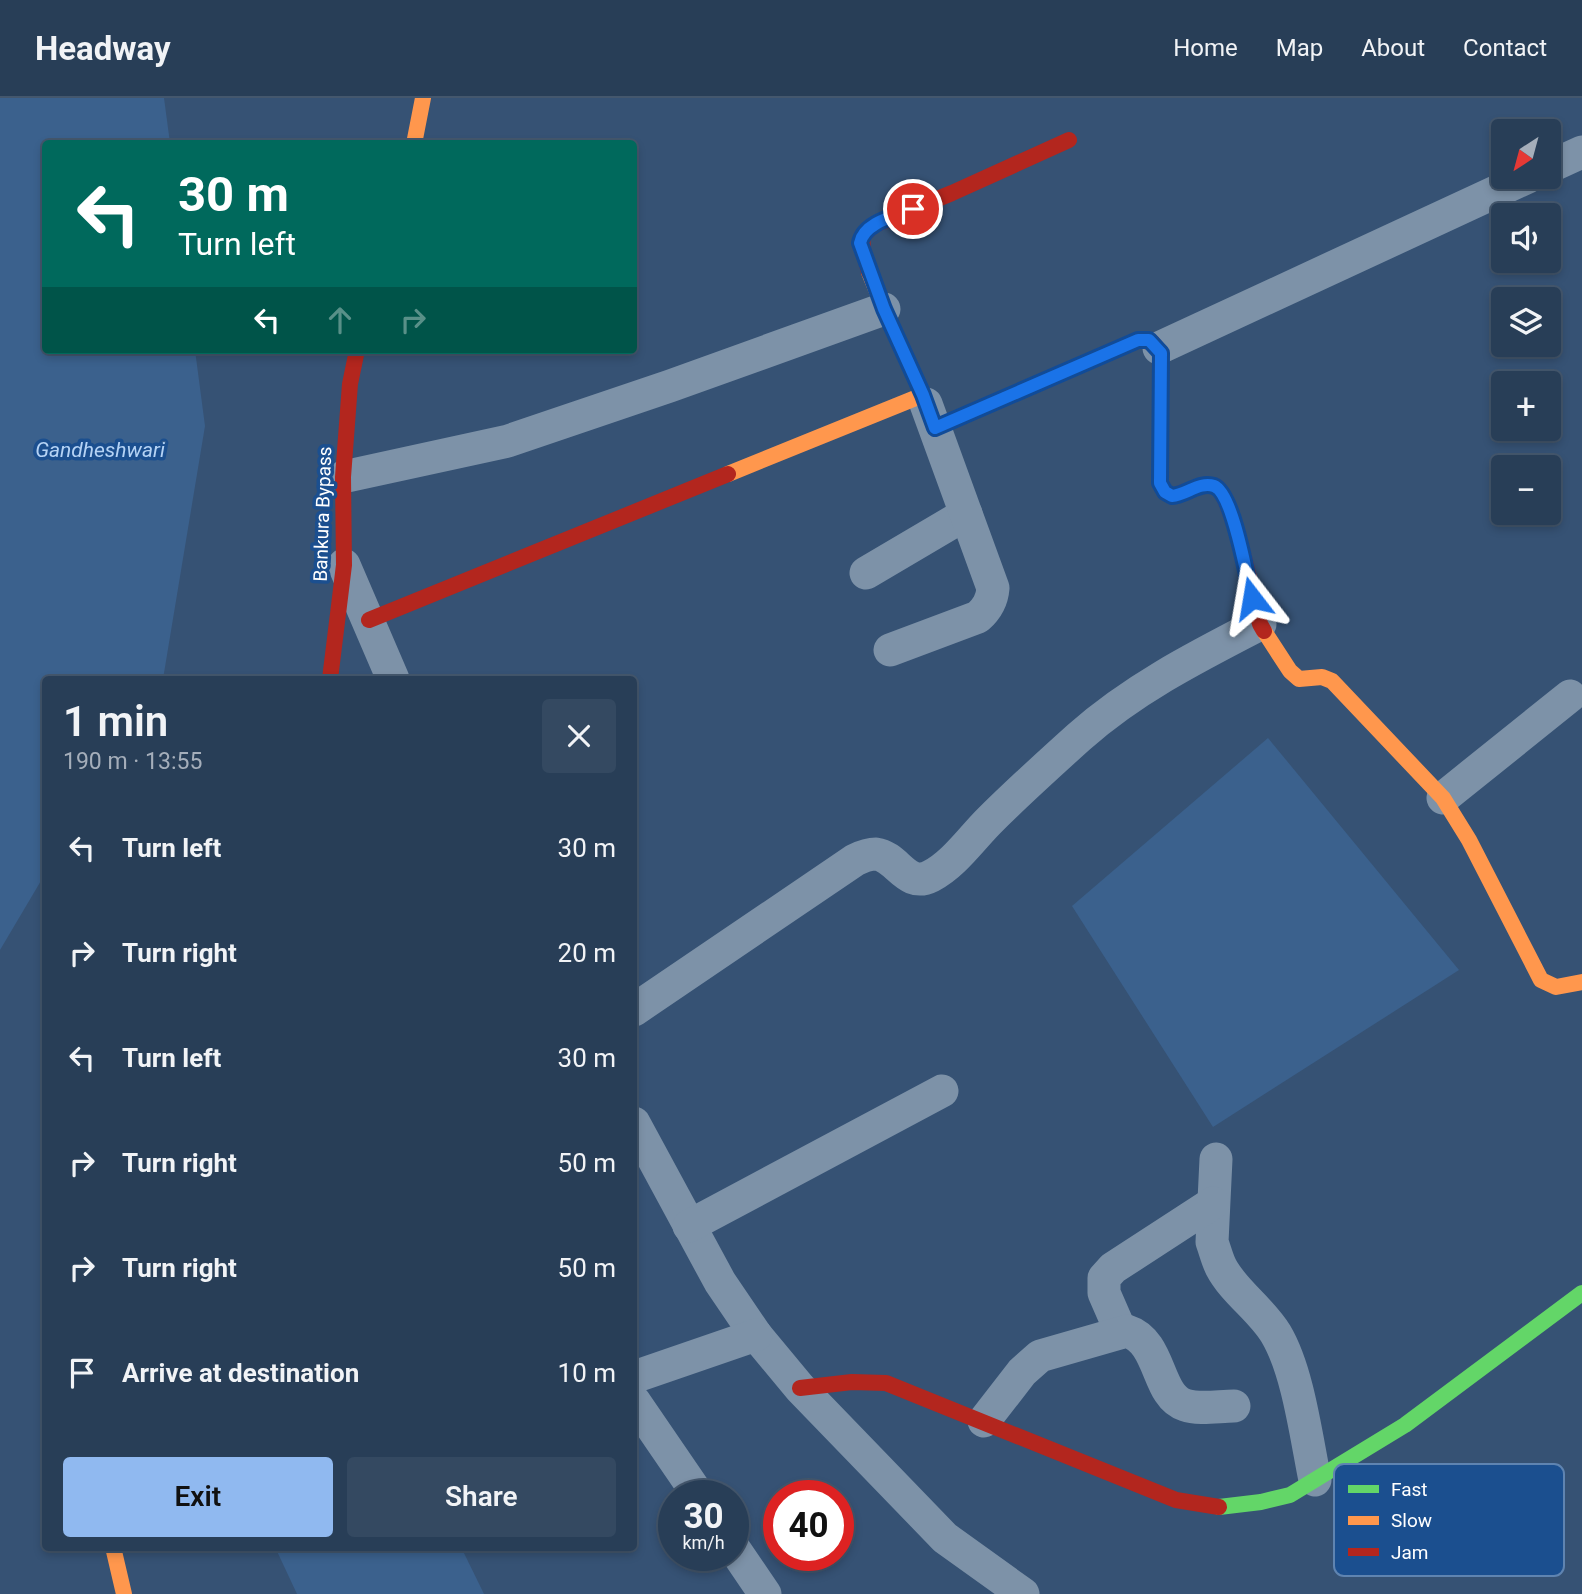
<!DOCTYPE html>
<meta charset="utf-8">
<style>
:root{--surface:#283e57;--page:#344961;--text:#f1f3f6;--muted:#a5aeba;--line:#44576d;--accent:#90b9f0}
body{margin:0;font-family:Roboto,sans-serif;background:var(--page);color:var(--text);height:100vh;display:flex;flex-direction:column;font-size:26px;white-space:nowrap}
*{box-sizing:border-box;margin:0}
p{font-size:23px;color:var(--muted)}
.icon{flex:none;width:38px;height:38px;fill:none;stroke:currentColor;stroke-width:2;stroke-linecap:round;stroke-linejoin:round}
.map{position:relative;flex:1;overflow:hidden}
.side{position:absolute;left:42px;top:578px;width:595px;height:875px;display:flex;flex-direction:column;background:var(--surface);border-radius:7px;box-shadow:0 4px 10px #0003,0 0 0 2px var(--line)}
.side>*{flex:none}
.guide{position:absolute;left:42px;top:42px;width:595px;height:214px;border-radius:7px;box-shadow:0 4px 10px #0003,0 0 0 2px var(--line);background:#00695c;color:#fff;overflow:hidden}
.needle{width:46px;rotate:216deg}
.tools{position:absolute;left:1491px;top:21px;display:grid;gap:14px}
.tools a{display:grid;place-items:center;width:70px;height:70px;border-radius:7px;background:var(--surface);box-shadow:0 4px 10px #0003,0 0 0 2px var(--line);font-size:35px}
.speed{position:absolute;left:658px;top:1382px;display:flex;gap:14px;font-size:35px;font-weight:700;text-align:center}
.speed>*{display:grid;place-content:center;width:91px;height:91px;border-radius:50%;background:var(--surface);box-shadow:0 4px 10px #0003,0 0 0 2px var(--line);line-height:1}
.speed small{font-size:18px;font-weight:400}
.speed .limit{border:10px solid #d22;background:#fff;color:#111}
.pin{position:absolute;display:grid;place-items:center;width:60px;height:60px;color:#fff;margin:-30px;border:4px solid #fff;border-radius:50%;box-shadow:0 2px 7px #0007}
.me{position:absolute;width:77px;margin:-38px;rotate:346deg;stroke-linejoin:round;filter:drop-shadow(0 0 5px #0008)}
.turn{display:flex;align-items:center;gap:24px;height:147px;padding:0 21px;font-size:32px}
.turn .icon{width:91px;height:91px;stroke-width:2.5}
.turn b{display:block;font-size:49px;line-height:60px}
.lanes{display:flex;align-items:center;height:66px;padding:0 21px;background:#0003;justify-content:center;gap:35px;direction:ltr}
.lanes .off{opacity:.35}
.round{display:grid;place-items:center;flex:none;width:74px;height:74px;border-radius:7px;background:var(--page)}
.head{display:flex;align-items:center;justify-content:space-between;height:119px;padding:0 21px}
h1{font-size:42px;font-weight:600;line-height:52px}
.primary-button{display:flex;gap:14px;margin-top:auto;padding:14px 21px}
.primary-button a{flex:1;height:80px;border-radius:7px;background:var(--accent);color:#111;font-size:28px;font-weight:600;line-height:80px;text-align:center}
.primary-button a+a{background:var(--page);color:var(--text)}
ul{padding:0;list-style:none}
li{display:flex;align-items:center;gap:21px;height:105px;padding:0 21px}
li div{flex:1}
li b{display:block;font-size:26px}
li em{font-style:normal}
header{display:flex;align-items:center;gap:42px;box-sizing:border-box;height:98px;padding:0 35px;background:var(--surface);border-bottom:2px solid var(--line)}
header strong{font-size:33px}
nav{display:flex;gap:38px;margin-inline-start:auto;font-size:24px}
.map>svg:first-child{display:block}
.water{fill:#3b618d}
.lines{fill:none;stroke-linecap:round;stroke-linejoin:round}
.street{stroke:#7d92a8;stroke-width:33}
.fast{stroke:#63d668;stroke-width:16}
.slow{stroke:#ff974d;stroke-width:16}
.jam{stroke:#b3261e;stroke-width:16}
.route-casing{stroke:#114b97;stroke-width:18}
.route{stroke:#1a73e8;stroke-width:12}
.labels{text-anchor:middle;stroke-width:7;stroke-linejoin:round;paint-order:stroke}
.street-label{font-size:19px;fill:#fff;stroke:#1b4f8f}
.water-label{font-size:21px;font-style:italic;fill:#b5d3f5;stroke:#1b4f8f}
.key{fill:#1b4f8f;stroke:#5f84b1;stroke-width:2}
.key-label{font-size:19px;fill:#fff}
</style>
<header>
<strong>Headway</strong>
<nav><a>Home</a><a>Map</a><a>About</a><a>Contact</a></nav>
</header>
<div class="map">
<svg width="1582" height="1496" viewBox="0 0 1582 1496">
<rect width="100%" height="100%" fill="#365274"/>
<g class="water">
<path d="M0 0H164L170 45 46 46V252H195L205 328 163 581H46L45 776 0 852Z"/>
<path d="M1268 640 1459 872 1213 1029 1072 808Z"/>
<path d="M275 1449H461L484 1496H297Z"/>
</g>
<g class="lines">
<g class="street">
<path d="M1549 69 1582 54"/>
<path d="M1159 250 1528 79"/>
<path d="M343 379 508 343 670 288 884 211"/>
<path d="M344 467 393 581"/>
<path d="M866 475 966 416"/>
<path d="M890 552 978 519C987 511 992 503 993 490L926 306"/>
<path d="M1443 700 1570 598"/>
<path d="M634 912 855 762C861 759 869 756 876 756 898 759 906 791 931 778 954 766 971 741 989 723 1018 694 1049 666 1079 639 1133 591 1196 559 1260 526"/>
<path d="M634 1025 720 1184 756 1237 800 1290 945 1440 1023 1496"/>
<path d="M1216 1061 1212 1144C1215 1152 1217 1161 1221 1169 1234 1194 1261 1211 1276 1236 1298 1273 1306 1338 1315 1382"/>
<path d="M689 1128 942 993"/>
<path d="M1121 1234 1104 1195V1180L1113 1170 1213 1105"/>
<path d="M634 1279 756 1237"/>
<path d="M634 1303 699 1398"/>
<path d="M984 1323 1022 1274 1040 1258 1127 1233C1162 1244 1156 1298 1185 1307 1199 1312 1219 1308 1234 1308"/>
<path d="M733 1449 765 1496"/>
</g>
<path class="fast" d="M1219 1409 1261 1404 1290 1397 1405 1327 1582 1195"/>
<g class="slow">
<path d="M414 46 423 0"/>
<path d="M728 376 923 297 886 216 869 174"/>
<path d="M1264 533 1290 573 1299 581 1322 579 1332 583 1443 700 1469 742 1541 882 1556 889 1582 884"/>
<path d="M113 1449 124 1496"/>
</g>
<g class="jam">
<path d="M869 174 863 151 862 138 874 127 952 95 1069 42"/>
<path d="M935 330 1138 242 1152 244 1161 255 1160 385 1165 394 1173 398C1184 395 1204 384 1215 388 1231 393 1255 505 1260 526L1264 533"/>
<path d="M369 522 728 376"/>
<path d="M330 581 344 467 343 379 350 286 357 252"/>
<path d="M800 1290 852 1284 886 1285 1176 1402 1219 1409"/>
</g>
</g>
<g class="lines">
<defs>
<path id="route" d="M913 111C896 118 864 124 860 145L884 211 923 297 935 330 1138 242H1149L1161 255 1160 385 1165 394 1172 398C1186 397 1200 383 1214 388 1233 395 1247 480 1252 500"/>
</defs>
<use href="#route" class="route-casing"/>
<use href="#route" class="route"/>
</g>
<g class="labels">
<g class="street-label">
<text transform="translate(322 416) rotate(-88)" y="7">Bankura Bypass</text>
</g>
<g class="water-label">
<text x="100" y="359">Gandheshwari</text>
</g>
</g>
<rect x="1334" y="1366" width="230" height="112" rx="10" class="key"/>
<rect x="1348" y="1387" width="31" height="8" fill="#63d668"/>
<rect x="1348" y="1418" width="31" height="9" fill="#ff974d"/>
<rect x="1348" y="1450" width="31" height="8" fill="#b3261e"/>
<g class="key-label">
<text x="1391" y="1398">Fast</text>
<text x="1391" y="1429">Slow</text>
<text x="1391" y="1461">Jam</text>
</g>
</svg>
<div class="tools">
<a><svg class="needle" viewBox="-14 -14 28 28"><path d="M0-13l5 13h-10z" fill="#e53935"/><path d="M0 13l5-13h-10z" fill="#a5aeba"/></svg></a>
<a><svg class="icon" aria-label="sound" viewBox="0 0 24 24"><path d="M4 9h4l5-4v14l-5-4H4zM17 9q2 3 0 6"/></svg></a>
<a><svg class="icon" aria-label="layers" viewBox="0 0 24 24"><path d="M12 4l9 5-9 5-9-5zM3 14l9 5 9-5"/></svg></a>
<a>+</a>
<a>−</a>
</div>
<div class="speed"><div>30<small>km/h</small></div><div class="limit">40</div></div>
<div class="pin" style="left:913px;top:111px;background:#d93025"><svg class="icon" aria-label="arrive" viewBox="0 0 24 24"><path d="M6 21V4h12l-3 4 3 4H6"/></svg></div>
<svg class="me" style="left:1252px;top:500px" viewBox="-20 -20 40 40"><path d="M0-17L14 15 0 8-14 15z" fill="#1a73e8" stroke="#fff" stroke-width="4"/></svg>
<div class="guide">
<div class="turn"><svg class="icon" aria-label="left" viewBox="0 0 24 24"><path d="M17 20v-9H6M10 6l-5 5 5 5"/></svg><div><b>30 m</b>Turn left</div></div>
<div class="lanes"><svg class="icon" aria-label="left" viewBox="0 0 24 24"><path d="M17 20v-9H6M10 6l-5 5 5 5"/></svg><svg class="icon off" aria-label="ahead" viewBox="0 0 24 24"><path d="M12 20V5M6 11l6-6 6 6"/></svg><svg class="icon off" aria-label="right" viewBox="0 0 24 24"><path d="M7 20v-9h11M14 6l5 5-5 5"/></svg></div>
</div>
<section class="side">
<div class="head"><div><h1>1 min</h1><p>190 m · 13:55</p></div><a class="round"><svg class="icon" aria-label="close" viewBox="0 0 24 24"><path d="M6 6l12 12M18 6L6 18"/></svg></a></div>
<ul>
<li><svg class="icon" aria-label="left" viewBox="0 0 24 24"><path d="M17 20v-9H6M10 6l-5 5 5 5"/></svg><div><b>Turn left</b></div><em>30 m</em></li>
<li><svg class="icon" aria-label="right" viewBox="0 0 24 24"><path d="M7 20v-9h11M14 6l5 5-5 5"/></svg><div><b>Turn right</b></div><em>20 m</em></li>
<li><svg class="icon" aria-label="left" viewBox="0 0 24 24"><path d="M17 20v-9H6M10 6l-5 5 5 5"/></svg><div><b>Turn left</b></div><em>30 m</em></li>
<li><svg class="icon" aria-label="right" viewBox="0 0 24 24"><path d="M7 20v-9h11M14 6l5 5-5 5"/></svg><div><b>Turn right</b></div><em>50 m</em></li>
<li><svg class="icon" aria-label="right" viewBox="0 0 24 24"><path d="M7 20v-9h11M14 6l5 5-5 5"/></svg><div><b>Turn right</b></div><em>50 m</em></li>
<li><svg class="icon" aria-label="arrive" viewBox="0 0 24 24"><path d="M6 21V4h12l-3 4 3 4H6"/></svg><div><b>Arrive at destination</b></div><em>10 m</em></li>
</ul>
<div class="primary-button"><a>Exit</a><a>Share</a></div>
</section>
</div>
